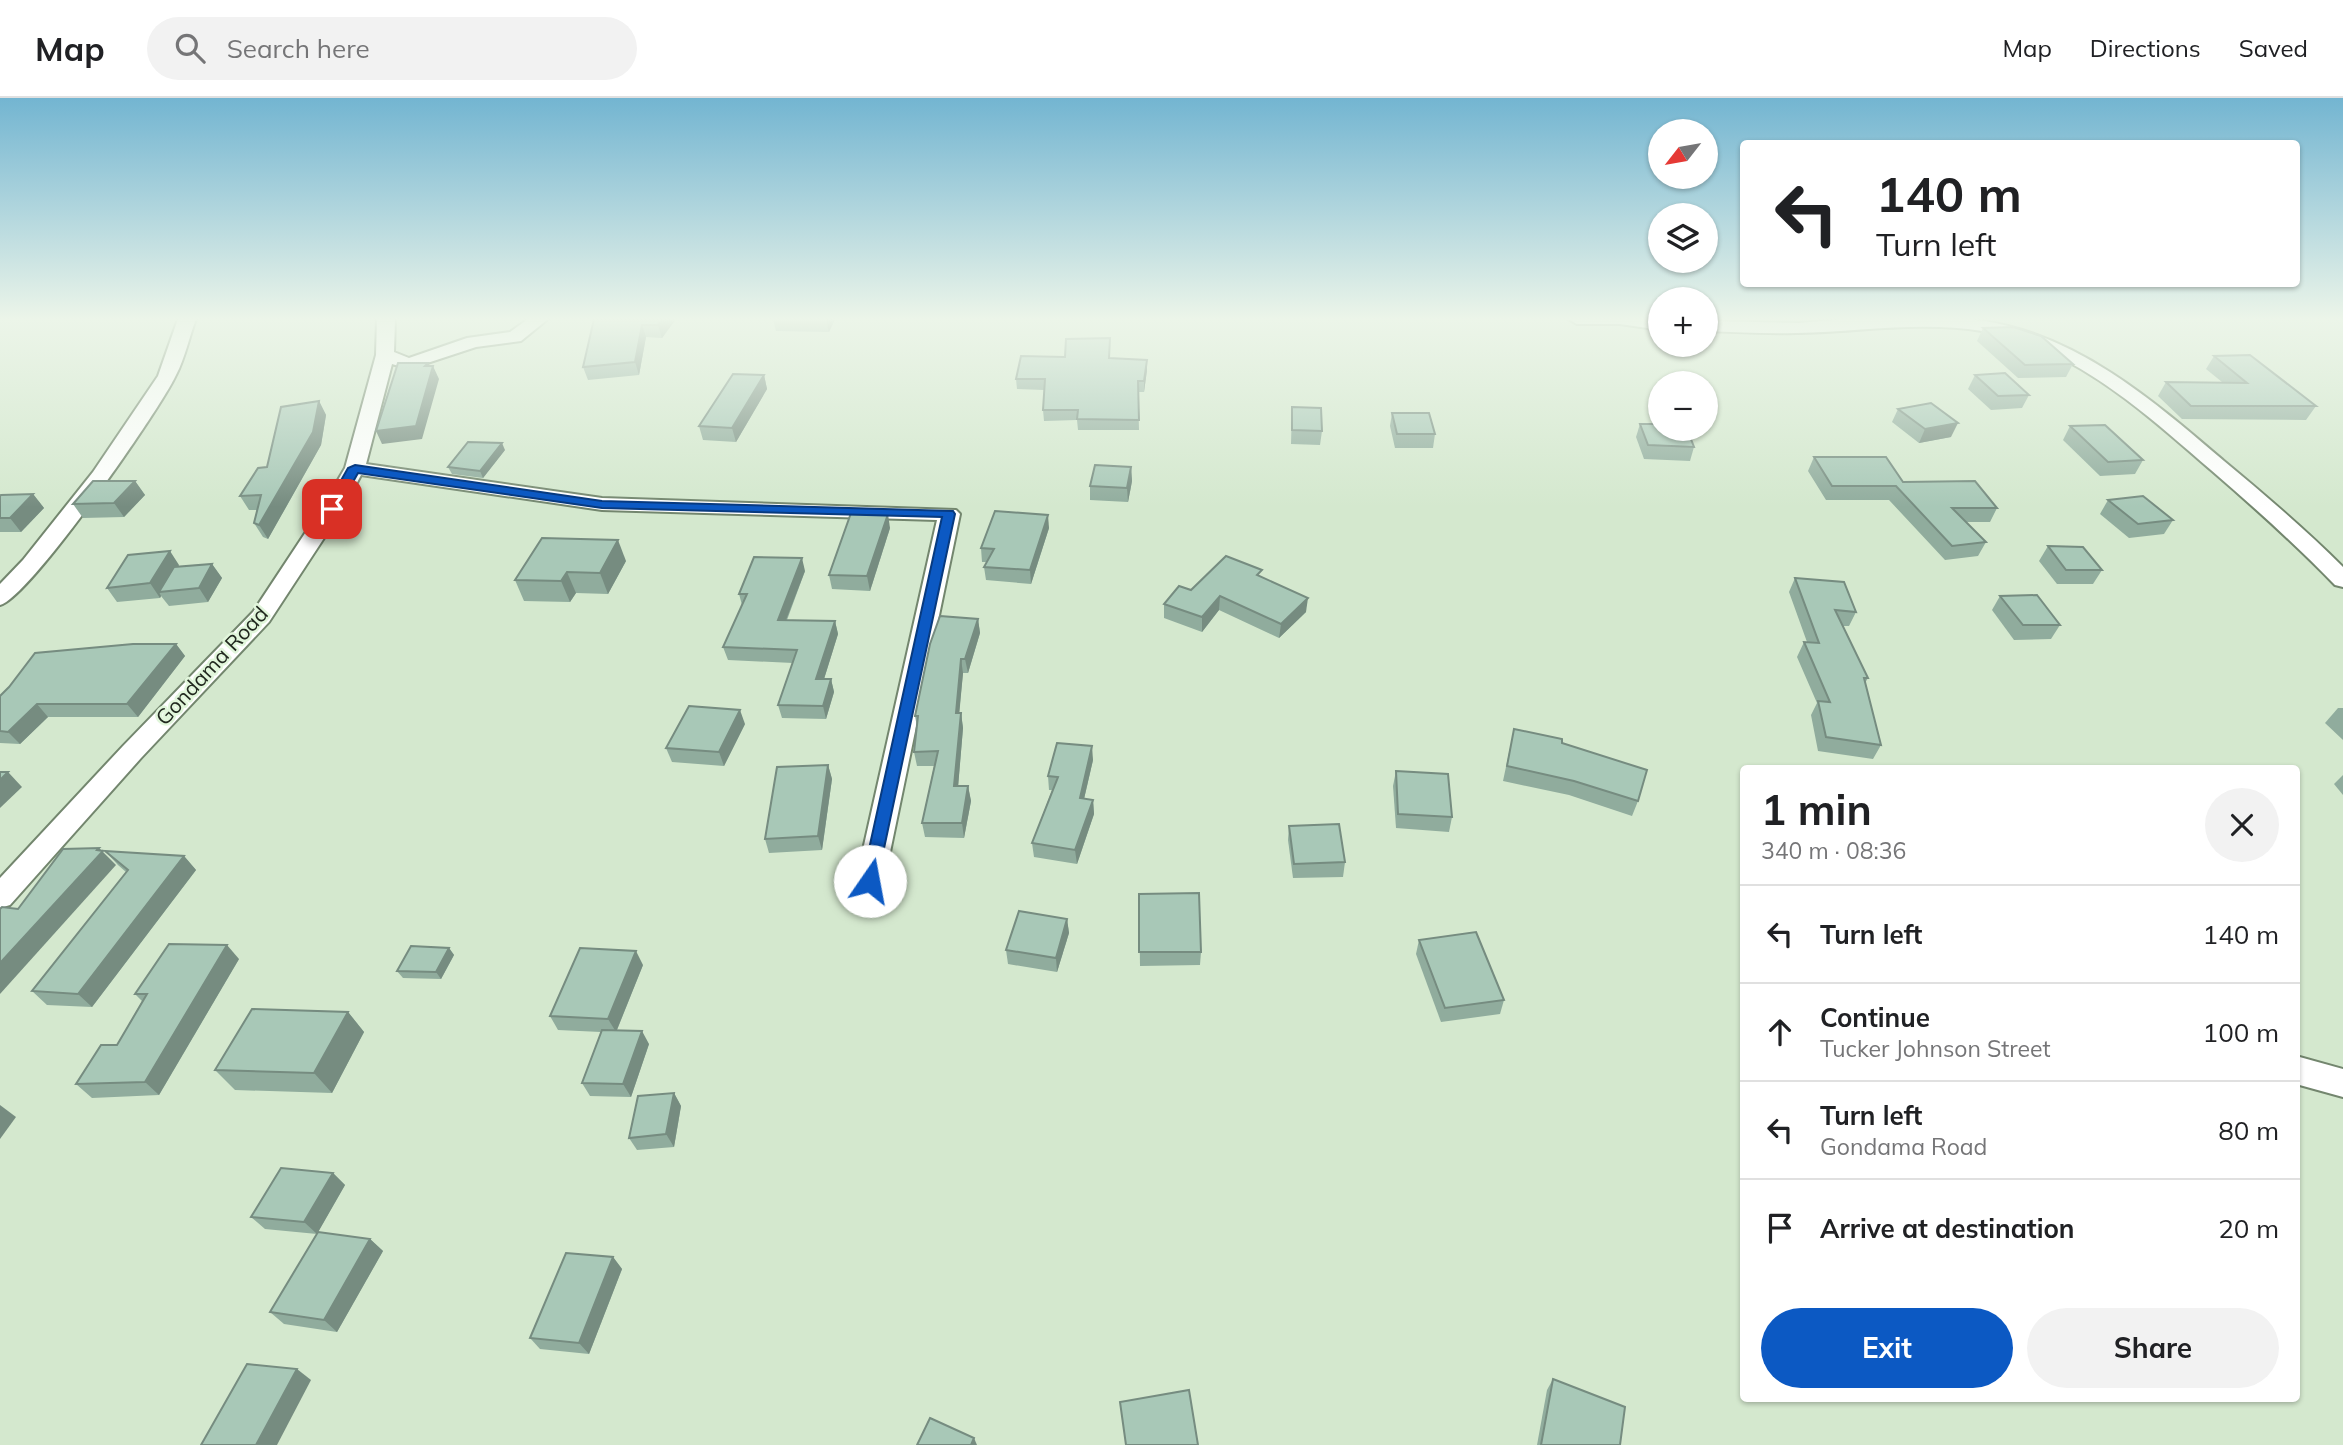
<!DOCTYPE html>
<meta charset="utf-8">
<style>
:root{--surface:#fff;--page:#f2f2f2;--text:#202124;--muted:#757577;--line:#e0e0e0;--accent:#0c59c3}
body{margin:0;font-family:Mulish,sans-serif;background:var(--page);color:var(--text);height:100vh;display:flex;flex-direction:column;font-size:26px;white-space:nowrap}
*{box-sizing:border-box;margin:0}
p{font-size:23px;color:var(--muted)}
.icon{flex:none;width:38px;height:38px;fill:none;stroke:currentColor;stroke-width:2;stroke-linecap:round;stroke-linejoin:round}
.map{position:relative;flex:1;overflow:hidden}
.drawer{position:absolute;left:1740px;top:667px;width:560px;height:637px;display:flex;flex-direction:column;background:var(--surface);border-radius:7px;box-shadow:0 2px 5px #0004}
.drawer>*{flex:none}
.hud{position:absolute;left:1740px;top:42px;width:560px;height:147px;border-radius:7px;box-shadow:0 2px 5px #0004;background:#fff;color:var(--text);overflow:hidden}
.needle{width:46px;rotate:239deg}
.fabs{position:absolute;left:1648px;top:21px;display:grid;gap:14px}
.fabs a{display:grid;place-items:center;width:70px;height:70px;border-radius:50%;background:var(--surface);box-shadow:0 2px 5px #0004;font-size:35px}
.pin{position:absolute;display:grid;place-items:center;width:60px;height:60px;color:#fff;margin:-30px;border-radius:14px;box-shadow:0 4px 10px #0006}
.me{position:absolute;width:77px;margin:-38px;rotate:12deg;stroke-linejoin:round;filter:drop-shadow(0 0 5px #0008)}
.turn{display:flex;align-items:center;gap:24px;height:147px;padding:0 21px;font-size:32px}
.turn .icon{width:91px;height:91px;stroke-width:2.5}
.turn b{display:block;font-size:49px;line-height:60px}
.round{display:grid;place-items:center;flex:none;width:74px;height:74px;border-radius:37px;background:var(--page)}
.headline{display:flex;align-items:center;justify-content:space-between;height:119px;padding:0 21px}
h1{font-size:42px;font-weight:700;line-height:52px}
.button{display:flex;gap:14px;margin-top:auto;padding:14px 21px}
.button a{flex:1;height:80px;border-radius:42px;background:var(--accent);color:#fff;font-size:28px;font-weight:700;line-height:80px;text-align:center}
.button a+a{background:var(--page);color:var(--text)}
ul{padding:0;list-style:none}
li{display:flex;align-items:center;gap:21px;height:98px;padding:0 21px;border-top:2px solid var(--line)}
li div{flex:1}
li b{display:block;font-size:26px}
li em{font-style:normal}
header{display:flex;align-items:center;gap:42px;box-sizing:border-box;height:98px;padding:0 35px;background:var(--surface);border-bottom:2px solid var(--line)}
header strong{font-size:33px}
nav{display:flex;gap:38px;margin-inline-start:auto;font-size:24px}
.search{width:490px;height:63px;background:var(--page);display:flex;align-items:center;gap:18px;box-sizing:border-box;padding:0 24px;border-radius:38px;color:var(--muted);font-size:26px}
.map>svg:first-child{display:block}
.lines{fill:none;stroke-linecap:round;stroke-linejoin:round}
.minor-casing{stroke:#73866e;stroke-width:4}
.minor{fill:#fff;fill-rule:evenodd}
.wall{fill:#90ac9d}
.shaded-wall{fill:#768c80}
.building{fill:#a8c8b7;stroke:#768c80;stroke-width:2}
.route{fill:#0c59c3;stroke:#083a7f;stroke-width:2}
.labels{text-anchor:middle;stroke-width:5;stroke-linejoin:round;paint-order:stroke}
.street-label{font-size:21px;fill:#21281f;stroke:#e1f6db}
</style>
<header>
<strong>Map</strong>
<div class="search"><svg class="icon" aria-label="search" viewBox="0 0 24 24"><circle cx="10" cy="10" r="6"/><path d="M15 15l6 6"/></svg>Search here</div>
<nav><a>Map</a><a>Directions</a><a>Saved</a></nav>
</header>
<div class="map">
<svg width="2343" height="1347" viewBox="0 0 2343 1347">
<rect width="100%" height="100%" fill="#d4e8ce"/>
<g class="lines">
<defs>
<g id="minor">
<path d="M178 221H196C189 239 185 260 176 277 160 312 29 500 0 507V486L23 462 93 374 158 278Z"/>
<path d="M377 221H395L394 254 409 260 467 240 510 234 528 221H548L521 243 476 249 409 271 392 266 366 366 602 400 956 412 960 416 884 783 880 791 870 794 860 791 856 783 937 422 602 412 361 377 343 411 269 524 141 660 10 807 0 810V780L123 648 253 514 321 411 345 370 376 257Z"/>
<path d="M1568 221H1655L1661 222V232L1620 226H1577Z"/>
<path d="M1846 221C1891 221 1940 216 1984 223 2079 238 2154 303 2224 363 2265 397 2305 431 2343 469V489L2335 487C2295 446 2254 409 2211 372 2144 314 2072 248 1982 233 1921 223 1858 234 1796 235 1766 236 1736 234 1706 233V223L1798 225Z"/>
<path d="M2296 958 2343 971V999L2296 986Z"/>
</g>
</defs>
<use href="#minor" class="minor-casing"/>
<use href="#minor" class="minor"/>
</g>
<g class="wall">
<path d="M594 221H676L662 240 646 239 639 277 588 282 583 269Z"/>
<path d="M773 221H835L829 234 776 233Z"/>
<path d="M1983 230 2073 266 2066 279 2018 280 1977 243Z"/>
<path d="M1110 240V261L1147 262V272L1144 294H1138L1139 332H1078L1077 322 1044 323 1043 312 1044 292 1017 291 1016 281Z"/>
<path d="M2214 258 2316 308 2306 322 2182 321 2158 298 2166 284H2222L2206 271Z"/>
<path d="M764 277 767 291 736 344 703 342 699 328Z"/>
<path d="M1975 277 2029 297 2022 310 1991 312 1968 291Z"/>
<path d="M319 303 326 317 321 347 268 441 263 439 254 425 257 412H249L240 398 267 369Z"/>
<path d="M1292 309 1322 333 1320 347 1291 346Z"/>
<path d="M1898 311 1951 339 1919 345 1892 324Z"/>
<path d="M1392 315 1435 336 1433 350H1395L1390 328Z"/>
<path d="M1640 326 1694 349 1690 363 1644 361 1636 339Z"/>
<path d="M2070 328 2143 362 2135 376 2100 378 2063 342Z"/>
<path d="M505 352 483 380 452 376 448 369Z"/>
<path d="M1814 359 1997 410 1990 424H1965L1986 444 1978 458 1945 462 1889 402H1826L1808 373Z"/>
<path d="M1131 369 1132 383 1128 404 1090 402V388Z"/>
<path d="M135 383 145 397 124 419 83 420 73 406Z"/>
<path d="M33 396 44 410 21 434H0V398Z"/>
<path d="M2108 402 2173 422 2164 436 2129 440 2100 416Z"/>
<path d="M890 430 870 493 832 491 829 477Z"/>
<path d="M1049 430 1031 486 986 482 984 469 987 464H982L981 450Z"/>
<path d="M2048 448 2102 472 2093 486H2057L2039 463Z"/>
<path d="M626 463 608 496 576 495 570 504 524 503 515 482Z"/>
<path d="M212 466 222 480 208 504 169 508 161 498 160 500 117 504 107 490 179 467 178 469Z"/>
<path d="M805 473 787 522 835 523 838 536 824 581H831L834 594 826 621 782 620 778 607 793 565 728 562 723 549 742 507 739 496Z"/>
<path d="M1261 479 1306 514 1279 540 1219 512 1202 534 1164 520V506L1191 492Z"/>
<path d="M1795 480 1856 514 1849 528H1843L1868 580 1865 585 1881 647 1873 661 1818 653 1811 617 1817 605 1797 559 1804 544H1807L1789 494Z"/>
<path d="M2000 498 2060 527 2051 541 2014 542 1992 512Z"/>
<path d="M978 521 980 535 968 575H963L959 615H961L963 630 958 688H968L971 703 964 740 925 739 922 725 934 668H917L914 654 917 629 915 618Z"/>
<path d="M176 546 185 558 138 619H48L20 646 0 645V598Z"/>
<path d="M2338 610H2343V642L2325 625Z"/>
<path d="M745 626 724 668 672 664 666 650Z"/>
<path d="M1514 631 1562 645 1638 703 1632 718 1569 697 1503 683Z"/>
<path d="M1093 662 1084 701 1093 702 1094 716 1077 766 1034 759 1032 745 1052 692H1049L1048 678Z"/>
<path d="M828 667 832 681 822 752 769 755 765 741Z"/>
<path d="M1396 673 1452 719 1449 734 1396 730 1393 688Z"/>
<path d="M2343 677V697L2334 686Z"/>
<path d="M1289 728 1345 764 1343 779 1293 780 1288 742Z"/>
<path d="M105 753 184 758 196 772 92 909 47 907 32 893 126 774 118 767Z"/>
<path d="M1139 796 1201 854 1200 867 1140 868Z"/>
<path d="M1067 821 1069 835 1057 874 1008 866 1006 852Z"/>
<path d="M1419 842 1504 902 1500 916 1441 924 1416 856Z"/>
<path d="M449 850 454 857 441 881 403 880 397 873Z"/>
<path d="M239 861 159 997 92 1000 76 986 117 947 142 903 135 896Z"/>
<path d="M643 867 617 932 649 946 631 999 590 998 582 985 601 934 558 932 550 918Z"/>
<path d="M348 914 364 934 332 995 235 992 215 972Z"/>
<path d="M674 995 681 1008 674 1049 637 1052 629 1040Z"/>
<path d="M333 1075 345 1087 318 1134 370 1141 383 1153 337 1234 284 1226 270 1214 317 1136 265 1131 251 1119Z"/>
<path d="M613 1159 622 1171 589 1256 540 1251 530 1240Z"/>
<path d="M1553 1281 1620 1347H1537L1547 1292Z"/>
</g>
<g class="shaded-wall">
<path d="M663 221H676L662 240 658 227Z"/>
<path d="M826 221H835L829 234Z"/>
<path d="M642 227 646 239 639 277 635 264Z"/>
<path d="M1147 262V272L1144 294V283Z"/>
<path d="M428 265 432 274 433 268 439 281 422 341 382 346 376 333Z"/>
<path d="M764 277 767 291 736 344 732 330Z"/>
<path d="M319 303 326 317 321 347 268 441 259 427Z"/>
<path d="M1958 325 1951 339 1919 345 1925 331Z"/>
<path d="M502 345 505 352 483 380 480 373Z"/>
<path d="M1131 369 1132 383 1128 404 1127 390Z"/>
<path d="M135 383 145 397 124 419 114 405Z"/>
<path d="M33 396 44 410 21 434 10 420Z"/>
<path d="M888 416 890 430 870 493 867 478Z"/>
<path d="M1048 417 1049 430 1031 486 1030 472Z"/>
<path d="M618 442 626 463 608 496 600 475Z"/>
<path d="M170 453 179 467 164 494H159L161 498 160 500 150 485Z"/>
<path d="M802 460 805 473 781 535 778 522Z"/>
<path d="M212 466 222 480 208 504 199 490Z"/>
<path d="M567 474 576 495 570 504 561 483Z"/>
<path d="M1220 498 1219 512 1202 534V519Z"/>
<path d="M1308 500 1306 514 1279 540 1281 526Z"/>
<path d="M978 521 980 535 968 575 965 561Z"/>
<path d="M835 523 838 536 820 594 816 581Z"/>
<path d="M176 546 185 558 138 619 127 606Z"/>
<path d="M961 561 963 575 958 629 956 615Z"/>
<path d="M831 581 834 594 826 621 823 608Z"/>
<path d="M37 606 48 619 20 646 8 634Z"/>
<path d="M740 612 745 626 724 668 719 654Z"/>
<path d="M961 615 963 630 957 702 954 688Z"/>
<path d="M1092 648 1093 662 1081 714 1080 700Z"/>
<path d="M828 667 832 681 822 752 818 738Z"/>
<path d="M8 674 22 689 0 710V682Z"/>
<path d="M968 688 971 703 964 740 962 725Z"/>
<path d="M1093 702 1094 716 1077 766 1075 752Z"/>
<path d="M99 750 116 767 0 896V865Z"/>
<path d="M184 758 196 772 92 909 78 896Z"/>
<path d="M1067 821 1069 835 1057 874 1056 860Z"/>
<path d="M227 847 239 861 159 997 145 984Z"/>
<path d="M449 850 454 857 441 881 436 874Z"/>
<path d="M636 853 643 867 616 934 608 921Z"/>
<path d="M348 914 364 934 332 995 314 975Z"/>
<path d="M642 933 649 946 631 999 623 986Z"/>
<path d="M674 995 681 1008 674 1049 666 1036Z"/>
<path d="M0 1007 16 1019 0 1041Z"/>
<path d="M333 1075 345 1087 317 1136 304 1124Z"/>
<path d="M370 1141 383 1153 337 1234 324 1222Z"/>
<path d="M613 1159 622 1171 589 1256 579 1245Z"/>
<path d="M297 1271 311 1282 277 1347H256Z"/>
<path d="M974 1340 977 1347H971Z"/>
</g>
<g class="building">
<path d="M594 221H663L658 227H642L635 264 583 269Z"/>
<path d="M2013 229 2041 238 2073 266 2025 267 1983 230Z"/>
<path d="M1110 240 1109 260 1147 262 1144 283H1138L1139 322 1077 321 1078 312H1043L1045 281H1016L1021 258 1065 259 1066 241Z"/>
<path d="M2250 257 2316 308H2191L2166 284 2247 285 2214 258Z"/>
<path d="M398 265H428L425 268H433L416 328 376 333Z"/>
<path d="M2005 275 2029 297 1998 298 1975 277Z"/>
<path d="M733 276 764 277 732 330 699 328Z"/>
<path d="M319 303 313 334 259 427 254 425 261 397 240 398 258 370 267 369 281 309Z"/>
<path d="M1931 305 1958 325 1925 331 1898 311Z"/>
<path d="M1292 309 1321 310 1322 333 1292 332Z"/>
<path d="M1392 315H1429L1435 336H1397Z"/>
<path d="M1640 326H1661V331H1687L1694 349 1648 347Z"/>
<path d="M2105 327 2143 362 2108 364 2070 328Z"/>
<path d="M468 344 502 345 480 373 448 369Z"/>
<path d="M1814 359H1886L1903 384 1975 383 1997 410H1952L1986 444 1952 448 1896 388H1832Z"/>
<path d="M1095 367 1131 369 1127 390 1090 388Z"/>
<path d="M93 383H135L114 405 73 406Z"/>
<path d="M33 396 10 420H0V398L1 397Z"/>
<path d="M2143 398 2173 422 2138 426 2108 402Z"/>
<path d="M995 413 1048 417 1030 472 984 469 994 451 981 450Z"/>
<path d="M851 415 888 416 867 478 829 477Z"/>
<path d="M542 440 618 442 600 475 567 474 561 483 515 482Z"/>
<path d="M2048 448 2083 449 2102 472H2066Z"/>
<path d="M170 453 150 485 107 490 128 457Z"/>
<path d="M1226 458 1262 472 1257 477 1308 500 1281 526 1220 498 1202 519 1164 506 1179 488 1191 492Z"/>
<path d="M754 459 802 460 778 522 835 523 816 581H831L823 608 778 607 797 552 723 549 747 496H739Z"/>
<path d="M212 466 199 490 159 494 174 469Z"/>
<path d="M1795 480 1844 484 1856 514 1835 512 1868 580H1864L1881 647 1826 639 1818 603 1830 604 1804 544 1819 545Z"/>
<path d="M2037 497 2060 527H2023L2000 498Z"/>
<path d="M940 518 978 521 965 561H961L956 615H961L954 688H968L962 725H922L938 653 914 654 918 618H915L930 546Z"/>
<path d="M133 546H176L127 606H37L8 634 0 633V598L9 589 35 555Z"/>
<path d="M689 608 740 612 719 654 666 650Z"/>
<path d="M1514 631 1562 641V645L1647 672 1638 703 1574 683 1507 668Z"/>
<path d="M1057 645 1092 648 1080 700 1093 702 1075 752 1032 745 1058 679 1048 678Z"/>
<path d="M828 667 818 738 765 741 777 669Z"/>
<path d="M1396 673 1448 676 1452 719 1398 716Z"/>
<path d="M0 674H8L0 682Z"/>
<path d="M1339 726 1345 764 1294 766 1289 728Z"/>
<path d="M99 750 97 752 103 753 0 865V811L2 809 18 811 63 751Z"/>
<path d="M105 753 184 758 78 896 32 893 128 772Z"/>
<path d="M1199 795 1201 854H1139V796Z"/>
<path d="M1019 813 1067 821 1056 860 1006 852Z"/>
<path d="M1476 834 1504 902 1445 910 1419 842Z"/>
<path d="M169 846 227 847 145 984 76 986 101 947H117L147 896H135Z"/>
<path d="M411 848 449 850 436 874 397 873Z"/>
<path d="M580 850 636 853 608 921 550 918Z"/>
<path d="M252 911 348 914 314 975 215 972Z"/>
<path d="M602 932 642 933 623 986 582 985Z"/>
<path d="M674 995 666 1036 629 1040 638 998Z"/>
<path d="M281 1070 333 1075 304 1124 251 1119Z"/>
<path d="M318 1134 370 1141 324 1222 270 1214Z"/>
<path d="M566 1155 613 1159 579 1245 530 1240Z"/>
<path d="M247 1266 297 1271 256 1347H201Z"/>
<path d="M1553 1281 1625 1309 1620 1347H1541Z"/>
<path d="M1189 1292 1198 1347H1126L1120 1304Z"/>
<path d="M930 1320 974 1340 971 1347H917Z"/>
</g>
<linearGradient id="sky" x2="0" y2="1"><stop stop-color="#73b5d1"/><stop offset="0.54" stop-color="#ecf5e9"/><stop offset="1" stop-color="#ecf5e9" stop-opacity="0"/></linearGradient>
<rect width="2343" height="409" fill="url(#sky)"/>
<path class="route" d="M355 367 602 403 953 413 955 416 876 788H864L862 783 942 419 602 410 358 375 336 414H327L325 411 348 370Z"/>
<g class="labels">
<g class="street-label">
<text transform="translate(212 568) rotate(-47)" y="7">Gondama Road</text>
</g>
</g>
</svg>
<div class="fabs">
<a><svg class="needle" viewBox="-14 -14 28 28"><path d="M0-13l5 13h-10z" fill="#e53935"/><path d="M0 13l5-13h-10z" fill="#757577"/></svg></a>
<a><svg class="icon" aria-label="layers" viewBox="0 0 24 24"><path d="M12 4l9 5-9 5-9-5zM3 14l9 5 9-5"/></svg></a>
<a>+</a>
<a>−</a>
</div>
<div class="pin" style="left:332px;top:411px;background:#d93025"><svg class="icon" aria-label="arrive" viewBox="0 0 24 24"><path d="M6 21V4h12l-3 4 3 4H6"/></svg></div>
<svg class="me" style="left:870px;top:783px" viewBox="-20 -20 40 40"><circle r="19" fill="#fff"/><path d="M0-13L10 11 0 6-10 11z" fill="#0c59c3"/></svg>
<div class="hud">
<div class="turn"><svg class="icon" aria-label="left" viewBox="0 0 24 24"><path d="M17 20v-9H6M10 6l-5 5 5 5"/></svg><div><b>140 m</b>Turn left</div></div>
</div>
<section class="drawer">
<div class="headline"><div><h1>1 min</h1><p>340 m · 08:36</p></div><a class="round"><svg class="icon" aria-label="close" viewBox="0 0 24 24"><path d="M6 6l12 12M18 6L6 18"/></svg></a></div>
<ul>
<li><svg class="icon" aria-label="left" viewBox="0 0 24 24"><path d="M17 20v-9H6M10 6l-5 5 5 5"/></svg><div><b>Turn left</b></div><em>140 m</em></li>
<li><svg class="icon" aria-label="ahead" viewBox="0 0 24 24"><path d="M12 20V5M6 11l6-6 6 6"/></svg><div><b>Continue</b><p>Tucker Johnson Street</p></div><em>100 m</em></li>
<li><svg class="icon" aria-label="left" viewBox="0 0 24 24"><path d="M17 20v-9H6M10 6l-5 5 5 5"/></svg><div><b>Turn left</b><p>Gondama Road</p></div><em>80 m</em></li>
<li><svg class="icon" aria-label="arrive" viewBox="0 0 24 24"><path d="M6 21V4h12l-3 4 3 4H6"/></svg><div><b>Arrive at destination</b></div><em>20 m</em></li>
</ul>
<div class="button"><a>Exit</a><a>Share</a></div>
</section>
</div>
